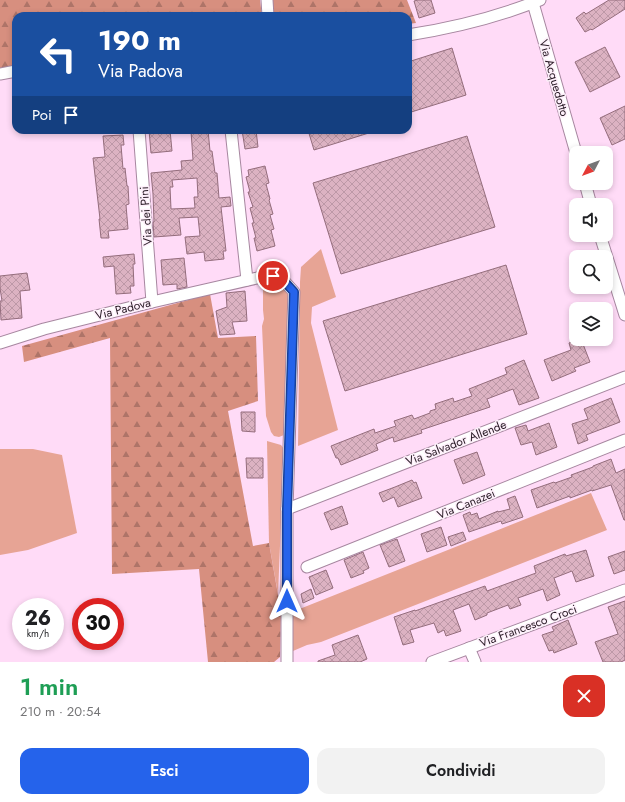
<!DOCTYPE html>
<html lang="it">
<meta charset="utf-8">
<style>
:root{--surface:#fff;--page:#f2f2f2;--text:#202124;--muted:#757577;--accent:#2563eb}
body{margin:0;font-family:Jost,sans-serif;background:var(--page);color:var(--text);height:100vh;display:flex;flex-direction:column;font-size:15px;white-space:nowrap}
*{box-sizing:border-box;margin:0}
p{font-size:13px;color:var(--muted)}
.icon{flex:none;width:22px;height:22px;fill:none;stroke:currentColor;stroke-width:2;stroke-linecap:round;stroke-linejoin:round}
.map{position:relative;height:662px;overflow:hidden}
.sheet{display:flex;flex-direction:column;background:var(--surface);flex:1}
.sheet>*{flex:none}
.top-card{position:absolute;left:12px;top:12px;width:400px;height:122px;border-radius:12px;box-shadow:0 2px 6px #0003;background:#1a4fa0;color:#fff;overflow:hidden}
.needle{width:26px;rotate:229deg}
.buttons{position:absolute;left:569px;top:146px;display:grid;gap:8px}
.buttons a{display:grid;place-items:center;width:44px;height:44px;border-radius:8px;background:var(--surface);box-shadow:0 2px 6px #0003;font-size:20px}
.speed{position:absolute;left:12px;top:598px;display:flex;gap:8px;font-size:20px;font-weight:700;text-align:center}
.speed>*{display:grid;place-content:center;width:52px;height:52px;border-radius:50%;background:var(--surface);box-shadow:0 2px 6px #0003;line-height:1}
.speed small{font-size:10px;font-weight:400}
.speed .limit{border:6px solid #d22;background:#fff;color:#111}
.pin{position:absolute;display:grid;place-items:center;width:34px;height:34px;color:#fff;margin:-17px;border:2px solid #fff;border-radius:50%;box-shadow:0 1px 4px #0007}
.me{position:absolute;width:44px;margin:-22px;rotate:0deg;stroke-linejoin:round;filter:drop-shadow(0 0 3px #0008)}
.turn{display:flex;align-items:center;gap:14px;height:84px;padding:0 20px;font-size:18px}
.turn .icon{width:52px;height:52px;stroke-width:2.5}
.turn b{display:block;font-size:28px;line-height:34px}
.then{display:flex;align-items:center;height:38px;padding:0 20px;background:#0003;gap:8px;font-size:15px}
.round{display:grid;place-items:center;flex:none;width:42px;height:42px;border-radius:12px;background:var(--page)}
.summary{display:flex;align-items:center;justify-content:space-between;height:68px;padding:0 20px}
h1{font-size:24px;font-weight:600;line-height:30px;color:#1e9e55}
.cta{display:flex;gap:8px;margin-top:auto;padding:8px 20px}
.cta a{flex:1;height:46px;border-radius:12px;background:var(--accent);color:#fff;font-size:16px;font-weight:600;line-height:46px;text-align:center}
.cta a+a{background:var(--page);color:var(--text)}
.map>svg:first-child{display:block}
.grass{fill:#e7a495}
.forest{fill:url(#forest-firs)}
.building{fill:url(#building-cross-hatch);stroke:#946d7c;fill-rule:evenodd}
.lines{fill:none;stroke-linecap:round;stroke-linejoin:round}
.minor-casing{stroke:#a787a0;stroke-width:13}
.minor{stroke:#fff;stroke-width:11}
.route-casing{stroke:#184099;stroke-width:10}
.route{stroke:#2563eb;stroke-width:7}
.labels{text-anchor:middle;stroke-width:3;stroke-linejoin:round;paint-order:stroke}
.street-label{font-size:12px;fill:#281b25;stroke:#fef0fb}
</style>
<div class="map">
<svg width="625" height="662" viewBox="0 0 625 662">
<defs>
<pattern id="forest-firs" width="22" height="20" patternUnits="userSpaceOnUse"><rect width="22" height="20" fill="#d78f7f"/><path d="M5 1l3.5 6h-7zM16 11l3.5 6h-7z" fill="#ae7468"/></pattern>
<pattern id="building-cross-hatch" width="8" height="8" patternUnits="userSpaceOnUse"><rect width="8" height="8" fill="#dcb2c2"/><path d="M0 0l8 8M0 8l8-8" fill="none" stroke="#bd98a7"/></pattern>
</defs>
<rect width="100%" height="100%" fill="#ffdbf7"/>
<g class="grass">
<path d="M321 249 336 297 312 307 311 323 338 430 298 446 300 282 301 267Z"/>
<path d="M271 280 281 283 289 294 284 435 279 437 274 436 271 432 266 416 262 326 264 319 263 310V286Z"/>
<path d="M267 441 281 445 284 449 278 594 269 543Z"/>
<path d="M0 449H33L62 455 77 533 28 550 0 555Z"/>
<path d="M591 493 607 530 321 642 307 645 293 651 292 612Z"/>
</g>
<g class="forest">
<path d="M0 0H260L262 16H16V68L0 71Z"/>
<path d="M270 0H407L416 23 408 24V16H271Z"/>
<path d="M210 294 218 338 256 336 258 401 228 411 253 546 269 543 281 612 280 657 274 662H208L199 569 112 574 110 338 24 362 22 346Z"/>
</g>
<g class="building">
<path d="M418 0H431L435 13 419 18 414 1Z"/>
<path d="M609 0H625V9L592 30 591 29 585 32 576 18 584 12 586 14Z"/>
<path d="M605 47 620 77 590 92 575 62Z"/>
<path d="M452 48 466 95 408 113V62Z"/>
<path d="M625 106V139L612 145 600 118Z"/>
<path d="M149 130H170L172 151 151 153Z"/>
<path d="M208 130 210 151H212L215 173H217L219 198 230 197 231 206 221 207 226 251H223L224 259 205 261 204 252 187 254 185 237 200 236 198 217 179 218 181 235 154 237 153 222H154L153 194 151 173 182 170 181 161 193 160 191 131ZM197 178 198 197H194L195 208 171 209 170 187H173L172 180Z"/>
<path d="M242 130H256L258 147 245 149Z"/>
<path d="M308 130H372V132L314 150Z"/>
<path d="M123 135 124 145H121L123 169 125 168 127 186H128L129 204 126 205 128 229 108 231 109 238H101L99 219H100L93 158 105 157 103 136Z"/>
<path d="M467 136 495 227 341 274 313 183Z"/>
<path d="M265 166 269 183 266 184 270 199 269 200 273 214 270 215 274 229 271 230 275 246 257 251 254 238H256L252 223H254L250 208 253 207 248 192H250L246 177 249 176 248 170Z"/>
<path d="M134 254 135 264H133L134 286H130L131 293 116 294 114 266 104 267 103 257Z"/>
<path d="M184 258 187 287 177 289V284L163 285 161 260Z"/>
<path d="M506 265 527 334 345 391 323 321Z"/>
<path d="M27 273 30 290 20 291 22 318 1 320 0 301H2L0 288V276Z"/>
<path d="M245 291 247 321 232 322 235 334 220 335 216 311 227 307 226 293Z"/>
<path d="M579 339H581L590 362 574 368 576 371 552 381 544 360 571 350 569 343Z"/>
<path d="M524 360 539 398 519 405 513 389 487 399 490 407 421 430 422 433 394 442 393 437 376 444 378 450 341 465 338 458H336L331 446 374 429 375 433 396 426 394 421 412 415 414 419 430 413V411L436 409 435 404 453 398 454 402 472 396 469 389 507 374 505 368Z"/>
<path d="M611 398 620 422 586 435 588 440 578 444 572 424 588 419 584 409Z"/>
<path d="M241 412H255V432L242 431Z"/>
<path d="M549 423 557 447 536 455 532 442 521 445 515 428 526 425 528 431Z"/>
<path d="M477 452 485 475 463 484 454 460Z"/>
<path d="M246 458H263V478H247Z"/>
<path d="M611 459 616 473 625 469V520H624L611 485 592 491V490L570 498V496L537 508 531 490 554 482 555 483 572 477 571 475 593 467V466Z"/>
<path d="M412 480 414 483 416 482 422 498 398 507 394 497 383 502 379 493 395 487Z"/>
<path d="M515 496 523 517 502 524 501 521 469 532 463 515 470 512 471 515 477 513 479 519 498 511V512L510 509 507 499Z"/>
<path d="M342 506 348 524 331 530 324 513Z"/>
<path d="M441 527 447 545 427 552 421 534Z"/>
<path d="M463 532 466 540 451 546 448 537Z"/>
<path d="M397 539 405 561 389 567 380 545Z"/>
<path d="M586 550 594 576 576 582 572 571 554 578 560 595 547 601 543 589 518 598 521 605 510 609 508 605 487 613V615L475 620 469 604 453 610 461 631 446 636 444 630 438 633 434 623 410 630 414 642 403 645 394 617 415 610V611L485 586 487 591 536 573 534 566 565 554 566 556Z"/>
<path d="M625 551V570L614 574 608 557Z"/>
<path d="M363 552 369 568 363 571 364 573 351 578 344 560Z"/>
<path d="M326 570 333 588 316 595 309 577Z"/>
<path d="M311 589 314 598 303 603 301 594Z"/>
<path d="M625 601V660L621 662H603L595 642 618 634 608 607Z"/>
<path d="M568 620 577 644 554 653 553 650 549 651 542 635 554 631 552 627Z"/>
<path d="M358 635 367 659 360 662H318V661L335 655 332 645Z"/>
</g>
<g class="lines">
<defs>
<g id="minor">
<path d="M267 0 268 16"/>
<path d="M533 3 576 153"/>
<path d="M408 35C453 28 498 17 540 0"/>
<path d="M0 74 16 71"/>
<path d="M139 130 152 302"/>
<path d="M231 130 247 280"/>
<path d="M585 183 591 205"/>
<path d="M600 235 625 315"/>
<path d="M0 343 44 329 152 302 257 278 273 276 284 281 294 292 287 509V662"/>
<path d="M287 509 625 377"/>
<path d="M307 567 625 440"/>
<path d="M469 648 475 662"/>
<path d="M432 662 625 590"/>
</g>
</defs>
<use href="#minor" class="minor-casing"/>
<use href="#minor" class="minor"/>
</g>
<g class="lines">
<defs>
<path id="route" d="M273 276 284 281 294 292 287 509V601"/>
</defs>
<use href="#route" class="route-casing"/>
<use href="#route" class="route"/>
</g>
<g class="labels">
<g class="street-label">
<text transform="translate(554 78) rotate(74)" y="4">Via Acquedotto</text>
<text transform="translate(146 216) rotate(-94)" y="4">Via dei Pini</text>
<text transform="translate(123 309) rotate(-14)" y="4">Via Padova</text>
<text transform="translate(456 443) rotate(-21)" y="4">Via Salvador Allende</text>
<text transform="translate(466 504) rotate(-22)" y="4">Via Canazei</text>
<text transform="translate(528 626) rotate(-20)" y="4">Via Francesco Croci</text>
</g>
</g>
</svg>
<div class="buttons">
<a><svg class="needle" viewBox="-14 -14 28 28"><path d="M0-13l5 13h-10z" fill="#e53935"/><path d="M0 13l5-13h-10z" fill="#757577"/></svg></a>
<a><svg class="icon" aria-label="sound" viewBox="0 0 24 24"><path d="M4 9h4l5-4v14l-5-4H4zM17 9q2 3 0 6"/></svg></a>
<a><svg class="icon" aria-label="search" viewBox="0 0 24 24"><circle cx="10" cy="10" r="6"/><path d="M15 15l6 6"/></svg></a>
<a><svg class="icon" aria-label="layers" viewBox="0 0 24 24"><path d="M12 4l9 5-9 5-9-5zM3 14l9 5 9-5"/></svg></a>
</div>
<div class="speed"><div>26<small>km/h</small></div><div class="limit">30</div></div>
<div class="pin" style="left:273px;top:276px;background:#d93025"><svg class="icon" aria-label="arrive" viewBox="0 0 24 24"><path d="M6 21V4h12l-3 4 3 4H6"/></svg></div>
<svg class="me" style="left:287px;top:601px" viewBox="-20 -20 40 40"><path d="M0-17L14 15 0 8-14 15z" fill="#2563eb" stroke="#fff" stroke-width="4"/></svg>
<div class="top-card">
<div class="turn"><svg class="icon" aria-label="left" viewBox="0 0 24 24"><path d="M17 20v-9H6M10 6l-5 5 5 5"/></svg><div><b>190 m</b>Via Padova</div></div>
<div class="then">Poi<svg class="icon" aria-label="arrive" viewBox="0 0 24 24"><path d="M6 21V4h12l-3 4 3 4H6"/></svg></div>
</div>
</div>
<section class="sheet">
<div class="summary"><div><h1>1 min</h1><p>210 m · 20:54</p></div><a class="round" style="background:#d93025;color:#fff"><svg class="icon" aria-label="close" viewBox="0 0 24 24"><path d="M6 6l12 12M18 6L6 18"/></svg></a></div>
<div class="cta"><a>Esci</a><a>Condividi</a></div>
</section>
